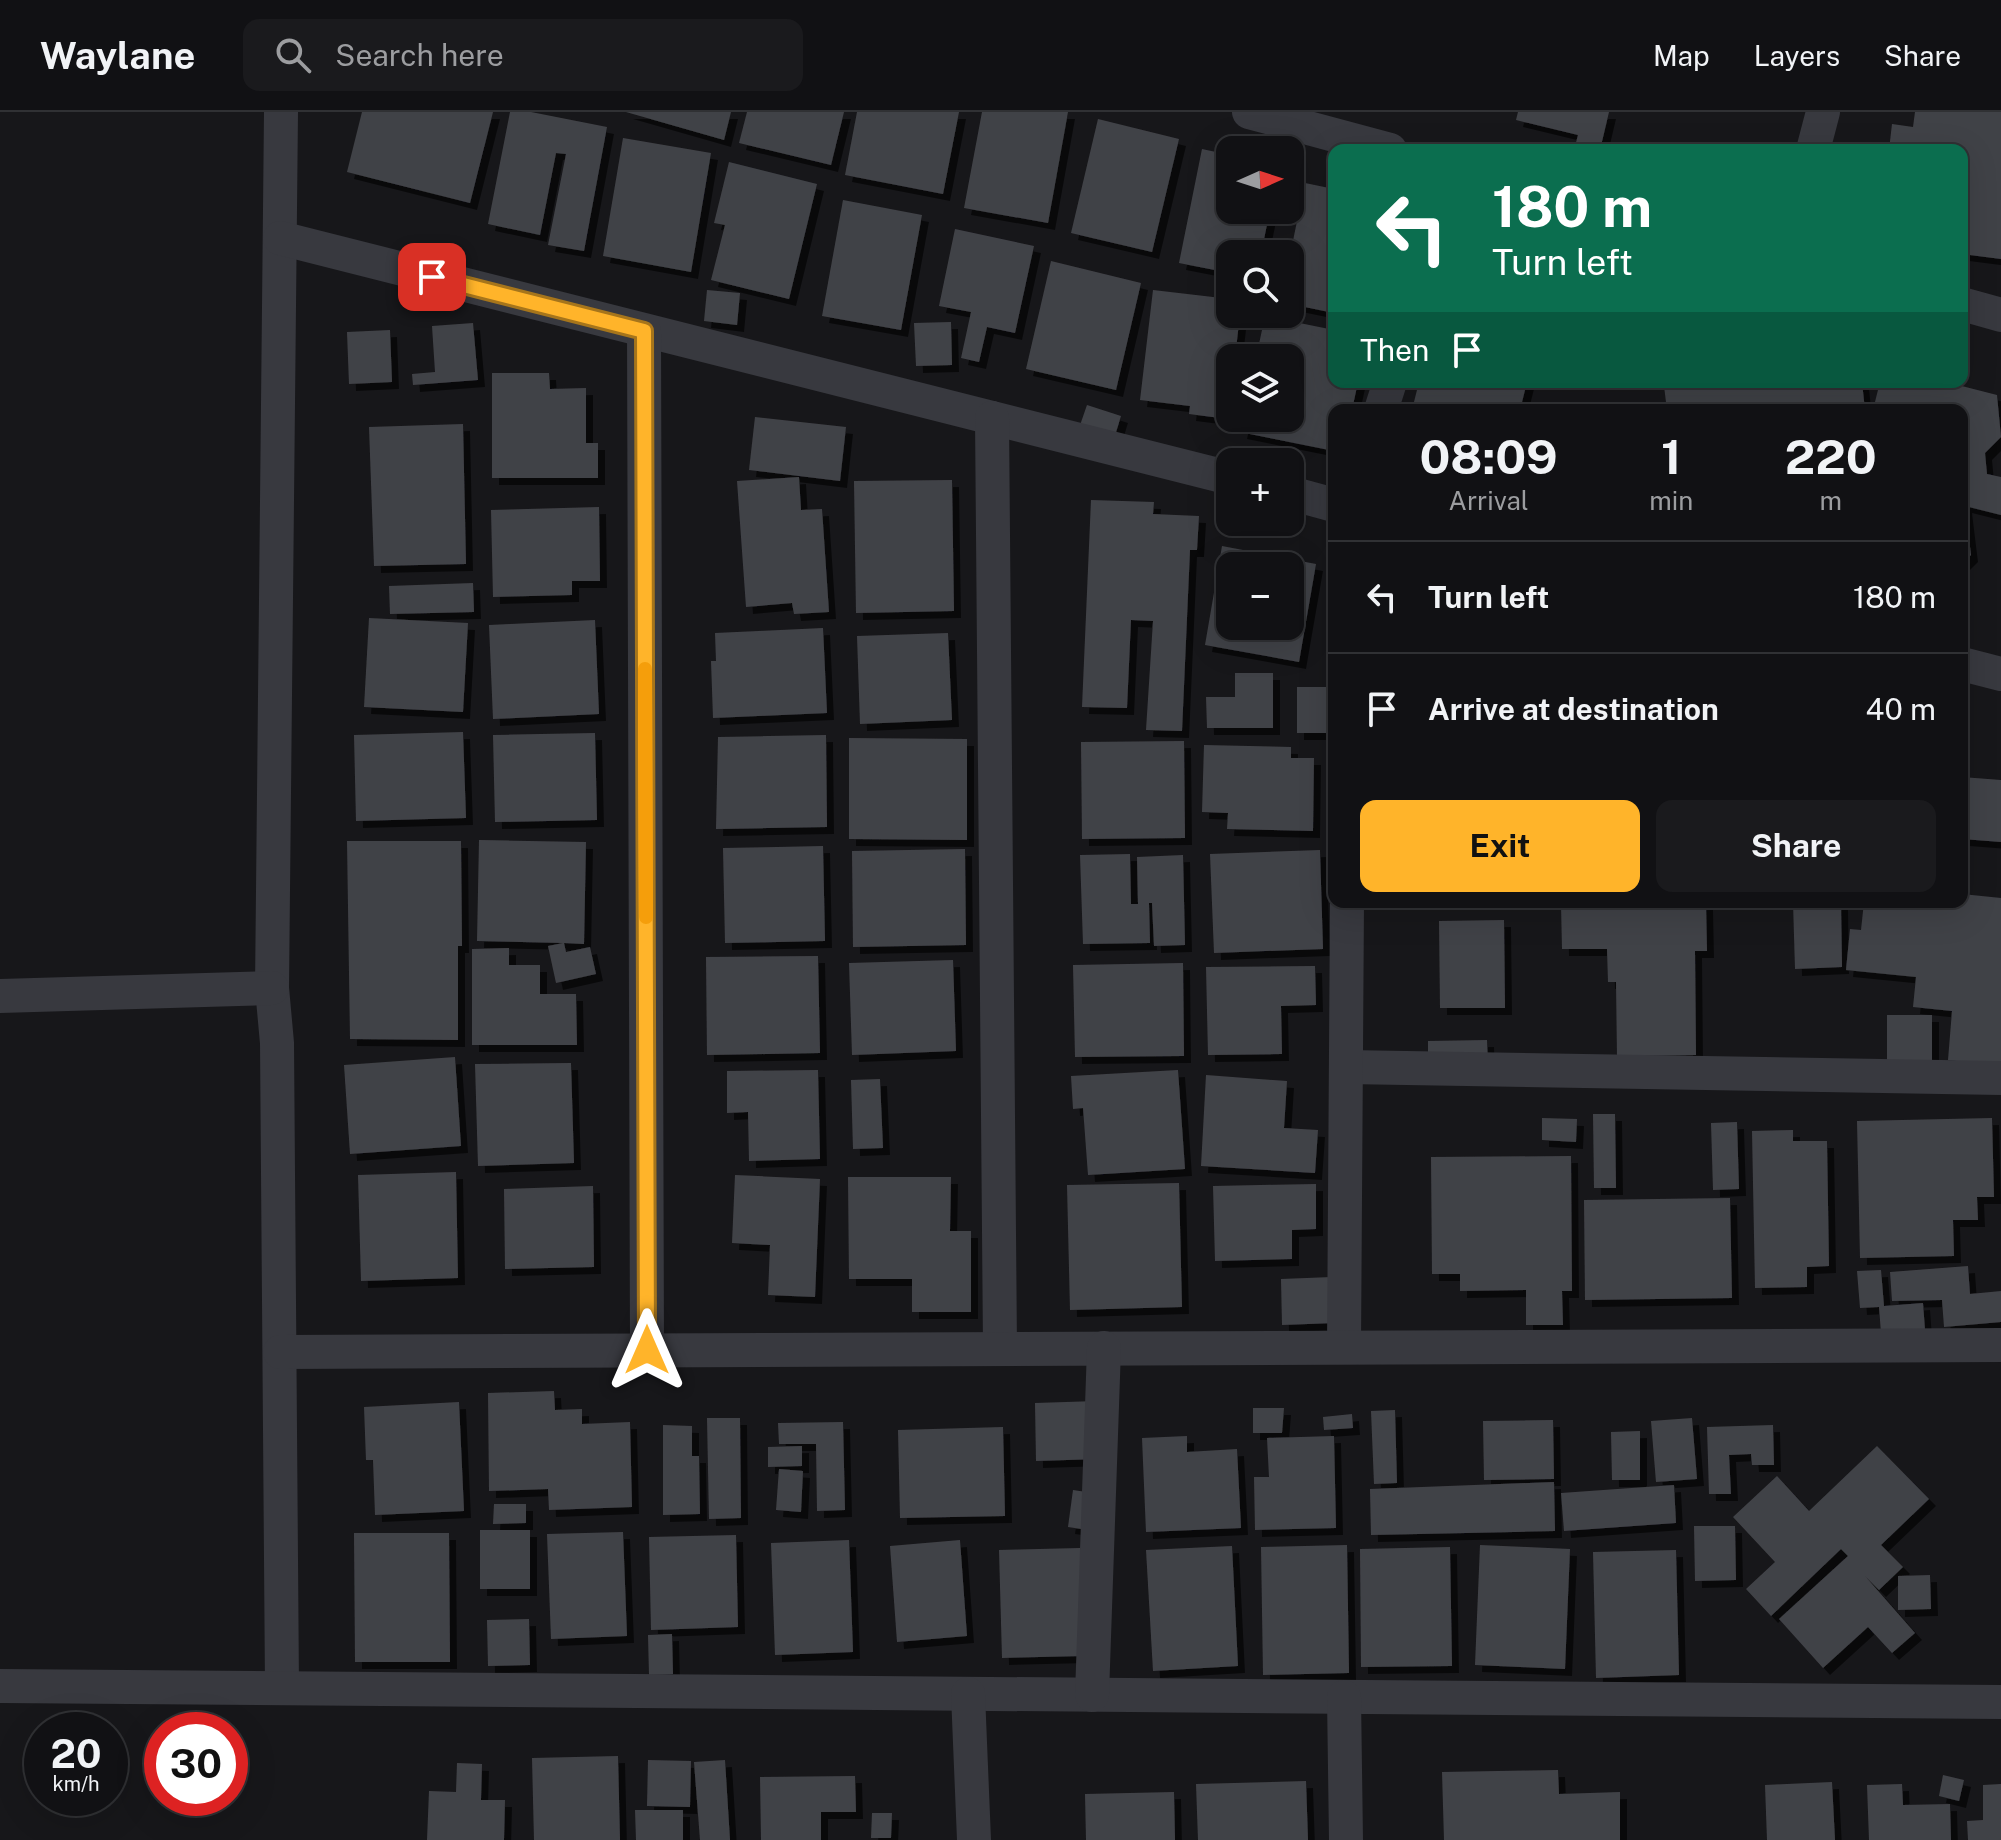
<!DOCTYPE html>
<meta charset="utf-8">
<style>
:root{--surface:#111114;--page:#1a1a1d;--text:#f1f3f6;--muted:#9c9da0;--line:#303134;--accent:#ffb42a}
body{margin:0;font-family:"Public Sans",sans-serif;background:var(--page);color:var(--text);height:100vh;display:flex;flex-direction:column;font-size:30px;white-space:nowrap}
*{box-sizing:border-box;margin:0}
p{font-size:26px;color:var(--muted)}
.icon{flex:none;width:44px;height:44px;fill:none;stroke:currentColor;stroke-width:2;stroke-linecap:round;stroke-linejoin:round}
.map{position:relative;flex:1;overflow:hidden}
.side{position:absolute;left:1328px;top:292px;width:640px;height:504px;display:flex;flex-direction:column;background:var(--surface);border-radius:16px;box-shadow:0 8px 32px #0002,0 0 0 2px var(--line)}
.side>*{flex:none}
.top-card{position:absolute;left:1328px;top:32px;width:640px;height:244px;border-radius:16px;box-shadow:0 8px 32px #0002,0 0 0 2px var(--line);background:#0b6e4f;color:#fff;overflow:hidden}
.needle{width:52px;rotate:87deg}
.tools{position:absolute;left:1216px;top:24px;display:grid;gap:16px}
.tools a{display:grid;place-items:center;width:88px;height:88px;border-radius:16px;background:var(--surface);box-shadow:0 8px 32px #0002,0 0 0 2px var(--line);font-size:40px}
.speed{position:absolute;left:24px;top:1600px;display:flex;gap:16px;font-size:40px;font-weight:700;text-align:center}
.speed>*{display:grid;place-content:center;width:104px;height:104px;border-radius:50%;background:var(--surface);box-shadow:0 8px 32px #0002,0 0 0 2px var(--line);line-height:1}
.speed small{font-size:20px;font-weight:400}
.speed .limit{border:12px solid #d22;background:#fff;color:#111}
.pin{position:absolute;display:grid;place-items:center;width:68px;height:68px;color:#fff;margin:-34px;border-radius:16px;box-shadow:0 4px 12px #0006}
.me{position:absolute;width:88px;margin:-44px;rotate:0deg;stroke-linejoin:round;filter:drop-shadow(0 0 6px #0008)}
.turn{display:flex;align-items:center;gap:28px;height:168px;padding:0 32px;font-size:36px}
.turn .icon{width:104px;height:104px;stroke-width:2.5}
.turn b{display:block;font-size:56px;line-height:68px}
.then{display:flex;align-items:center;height:76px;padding:0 32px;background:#0003;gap:16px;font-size:30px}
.eta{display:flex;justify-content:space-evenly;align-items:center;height:136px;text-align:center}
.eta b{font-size:48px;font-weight:700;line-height:56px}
.cta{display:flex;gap:16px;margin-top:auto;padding:16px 32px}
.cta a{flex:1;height:92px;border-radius:16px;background:var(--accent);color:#111;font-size:32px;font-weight:700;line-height:92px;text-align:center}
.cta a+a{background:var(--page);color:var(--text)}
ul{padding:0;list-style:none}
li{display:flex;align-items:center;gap:24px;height:112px;padding:0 32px;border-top:2px solid var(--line)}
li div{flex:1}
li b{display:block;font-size:30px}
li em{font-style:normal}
header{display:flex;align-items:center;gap:48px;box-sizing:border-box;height:112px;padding:0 40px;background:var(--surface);border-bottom:2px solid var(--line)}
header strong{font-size:38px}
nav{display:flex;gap:44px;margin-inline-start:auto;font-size:28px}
.search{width:560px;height:72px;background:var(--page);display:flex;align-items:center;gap:20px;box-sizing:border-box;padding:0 28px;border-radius:16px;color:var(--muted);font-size:30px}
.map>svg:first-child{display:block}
.building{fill:#414247;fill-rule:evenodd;filter:url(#shadow)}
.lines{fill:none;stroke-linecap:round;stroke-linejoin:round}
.street{stroke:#38393f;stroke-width:34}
.route-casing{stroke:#a6751b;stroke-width:20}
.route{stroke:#ffb42a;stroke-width:14}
.slow{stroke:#f59e0b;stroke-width:14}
</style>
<header>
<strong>Waylane</strong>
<div class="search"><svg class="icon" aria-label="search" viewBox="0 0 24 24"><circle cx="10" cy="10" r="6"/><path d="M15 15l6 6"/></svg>Search here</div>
<nav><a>Map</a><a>Layers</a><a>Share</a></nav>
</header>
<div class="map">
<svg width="2001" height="1728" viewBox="0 0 2001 1728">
<defs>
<filter id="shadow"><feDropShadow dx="7" dy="7" stdDeviation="0" flood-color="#0009"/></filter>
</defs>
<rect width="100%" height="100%" fill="#17171a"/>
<g class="building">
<path d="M362 0H493L470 91 347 60Z"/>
<path d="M510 0H531L607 15 584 139 548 133 566 42 556 41 540 123 488 112Z"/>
<path d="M626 0H731L724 28Z"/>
<path d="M747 0H844L831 53 739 31Z"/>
<path d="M857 0H959L943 82 845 63Z"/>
<path d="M982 0H1068L1048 111 964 96Z"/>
<path d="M1518 0H1609L1600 38H1574L1578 23 1516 8Z"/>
<path d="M1915 0H2001V147L1962 142V38H1889L1892 12 1913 15Z"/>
<path d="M1098 7 1179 27 1152 140 1071 121Z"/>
<path d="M623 26 711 41 691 160 603 144Z"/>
<path d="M1202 37 1230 43V98H1270L1261 142H1230V161L1179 151Z"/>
<path d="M729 50 817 72 789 187 711 168 725 113 714 111Z"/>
<path d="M1305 71 1334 77V201L1290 192V143Z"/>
<path d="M843 88 922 103 901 218 822 204Z"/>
<path d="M955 117 1034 134 1015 221 987 215 979 250 961 246 971 200 939 194Z"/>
<path d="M1051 149 1141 171 1116 278 1026 257Z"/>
<path d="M707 178 740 181 737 213 704 209Z"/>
<path d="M1153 178 1230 187V202H1240L1235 246H1230L1228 307 1189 302 1190 294 1140 288Z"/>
<path d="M1265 204 1334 218V270H1358L1352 298H1334V339L1240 320 1243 306H1290V246H1256Z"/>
<path d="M951 210 952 253 916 254 914 211Z"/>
<path d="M473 211 478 268 413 273 412 262 435 260 432 214Z"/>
<path d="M390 218 392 270 349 272 347 220Z"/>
<path d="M492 261H549L550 277 586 276V331H598V366H492Z"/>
<path d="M1419 270H1527L1520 298H1412Z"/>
<path d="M1676 270H1798L1797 277 1804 270H1862L1865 298H1667L1664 274 1675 273Z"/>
<path d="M1880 270H1946L1997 283 2001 325 1985 341 1987 362 2001 365V403L1965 394 1971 443 1962 452V298H1873Z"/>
<path d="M1087 293 1121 304 1113 330 1078 319Z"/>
<path d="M755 305 846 315 840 369 749 358Z"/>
<path d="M463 312 466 452 374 454 369 315Z"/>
<path d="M799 365 801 398 822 397 829 500 794 502 792 491 746 495 737 369Z"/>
<path d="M952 368 954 499 856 501 854 369Z"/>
<path d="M1091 388 1154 390 1153 402 1199 404 1197 438H1190L1182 619 1146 618 1153 509 1131 508 1127 596 1082 595Z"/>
<path d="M599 395 600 469H572V483L493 485 491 398Z"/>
<path d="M1222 434 1316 452 1299 550 1205 533ZM1230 454H1290V514H1230Z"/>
<path d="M473 471 474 500 390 502 389 474Z"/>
<path d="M369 506 468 511 463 600 364 595Z"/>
<path d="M595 508 599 602 493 607 489 513Z"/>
<path d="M823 516 827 601 713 606 711 549H716L715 521Z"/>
<path d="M948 521 952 608 860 612 857 524Z"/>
<path d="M1235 561H1273V616H1207L1206 585H1235Z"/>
<rect x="1297" y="575" width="36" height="46"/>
<path d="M463 620 466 706 356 709 354 623Z"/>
<path d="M595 621 597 708 495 710 493 623Z"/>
<path d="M826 623 827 715 716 717 718 625Z"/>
<path d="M849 626 967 627V728L849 727Z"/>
<path d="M1184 629 1185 726 1082 727 1081 630Z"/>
<path d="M1204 633 1291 635V646H1314L1313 719 1227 717 1228 701 1202 700Z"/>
<path d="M1962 665 2001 668V730L1962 727Z"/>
<path d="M479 728 586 730 584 832 564 831 566 840 590 835 596 862 556 871 548 834 563 831 477 829Z"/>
<path d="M347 729H461L462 834H458V928L350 927Z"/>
<path d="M823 734 825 829 725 831 723 736Z"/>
<path d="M965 737 966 833 853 835 852 739Z"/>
<path d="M1320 738 1323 837 1214 841 1210 742Z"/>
<path d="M1130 742 1131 792H1138L1137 745 1183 743 1185 833 1154 834 1152 791H1149L1150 831 1083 832 1080 743Z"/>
<path d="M1962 782 2001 786V954L1948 948 1952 899 1913 895 1916 865 1846 858 1850 817 1861 818 1864 790H1962Z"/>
<path d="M1793 790H1841L1842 855 1795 857Z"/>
<path d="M1706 791 1707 839H1695L1696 943 1617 944 1616 870H1608L1607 837H1562L1561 792Z"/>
<path d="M1504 808 1505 896H1440L1439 809Z"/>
<path d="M509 836V853H540V882H576L577 933H472V837Z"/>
<path d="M818 844 820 941 707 943 706 845Z"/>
<path d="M953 848 956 939 852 943 849 851Z"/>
<path d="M1183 851 1184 944 1075 945 1073 853Z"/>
<path d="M1315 854 1316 893 1281 894 1282 942 1208 943 1206 855Z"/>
<path d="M1887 903H1932V948L1887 949Z"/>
<path d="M1487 928 1488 954 1428 956V929Z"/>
<path d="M455 945 461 1034 350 1042 344 953Z"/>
<path d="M571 951 574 1051 478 1054 475 952Z"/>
<path d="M818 958 820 1047 749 1049 748 1000 727 1001V959Z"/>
<path d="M1178 958 1185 1057 1088 1063 1083 996 1073 997 1071 964Z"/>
<path d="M1206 963 1287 969 1284 1016 1318 1018 1315 1061 1201 1054Z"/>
<path d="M880 967 883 1036 853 1037 851 968Z"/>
<path d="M1593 1002H1615L1616 1076H1594Z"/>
<path d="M1542 1006 1577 1007 1576 1030 1542 1028Z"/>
<path d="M1992 1006 1994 1085H1977L1978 1108H1953L1954 1144 1860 1146 1857 1009Z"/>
<path d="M1737 1010 1739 1077 1713 1078 1711 1011Z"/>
<path d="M1793 1018V1029H1827L1829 1154 1807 1155V1175L1755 1176 1752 1019Z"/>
<path d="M1571 1044 1572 1179H1562L1563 1213H1526V1178L1460 1179V1162H1432L1431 1045Z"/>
<path d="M456 1060 458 1166 361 1169 358 1063Z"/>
<path d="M735 1063 820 1067 815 1185 768 1183 770 1133 732 1131Z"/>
<path d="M848 1065H951L950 1119H971V1200H912V1167H849Z"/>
<path d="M1179 1071 1182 1195 1070 1198 1067 1073Z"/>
<path d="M1316 1072V1117L1292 1118V1147L1215 1149 1213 1074Z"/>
<path d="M593 1074 594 1155 505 1157 504 1077Z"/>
<path d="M1730 1086 1732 1186 1585 1188 1584 1088Z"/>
<path d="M1968 1154 1970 1182 2001 1179V1210L1944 1215 1942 1188 1892 1189 1890 1160Z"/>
<path d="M1881 1158 1884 1194 1923 1191 1925 1218 1881 1221 1879 1195 1860 1196 1857 1159Z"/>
<path d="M1332 1165 1334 1211 1282 1213 1281 1167Z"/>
<path d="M554 1279 555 1298 582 1297V1312L630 1310 632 1395 549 1398 548 1377 489 1379 488 1281Z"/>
<path d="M1097 1289 1099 1347 1036 1349 1035 1291Z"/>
<path d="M459 1290 464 1399 375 1403 373 1348H366L364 1295Z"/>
<path d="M1253 1296H1284L1282 1321H1253Z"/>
<path d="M1395 1298 1397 1371 1374 1372 1371 1299Z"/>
<path d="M1352 1302 1353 1316 1324 1318 1323 1305Z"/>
<path d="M707 1306H740L741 1406 709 1407Z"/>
<path d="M1692 1306 1697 1367 1656 1370 1651 1309Z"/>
<path d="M1553 1308 1554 1367 1484 1368 1483 1309Z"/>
<path d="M843 1310 845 1398 817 1399 816 1332H779L778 1311Z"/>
<path d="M663 1313 692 1314V1344H699L700 1402 663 1403Z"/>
<path d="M1773 1313 1774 1353H1752L1751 1342 1729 1343 1731 1382H1709L1707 1315Z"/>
<path d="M1003 1315 1005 1404 900 1406 898 1318Z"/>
<path d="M1640 1319V1368H1612L1611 1320Z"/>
<path d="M1187 1324V1340L1237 1337 1241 1416 1146 1420 1142 1326Z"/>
<path d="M1334 1324 1336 1416 1255 1418 1254 1365H1269L1267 1326Z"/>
<path d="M802 1334V1354L768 1355V1335Z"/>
<path d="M1877 1334 1929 1387 1881 1433 1903 1455 1879 1478 1865 1464 1915 1521 1892 1541 1868 1515 1823 1556 1779 1507 1848 1444 1841 1437 1771 1504 1746 1477 1775 1450 1733 1405 1777 1364 1809 1399Z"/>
<path d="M779 1357 803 1359 801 1400 776 1398Z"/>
<path d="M1554 1370 1555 1419 1371 1423 1370 1377Z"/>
<path d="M1674 1373 1676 1411 1564 1419 1561 1381Z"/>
<path d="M1073 1378 1093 1381 1088 1418 1068 1415Z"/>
<path d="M494 1392H526V1411L493 1412Z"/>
<path d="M1694 1414H1735L1736 1468 1695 1469Z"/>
<rect x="480" y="1418" width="50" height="59"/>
<path d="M623 1420 627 1524 551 1527 547 1422Z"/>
<path d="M354 1421H449L450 1550H355Z"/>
<path d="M736 1423 738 1515 651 1518 649 1425Z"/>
<path d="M849 1428 853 1540 775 1543 771 1431Z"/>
<path d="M960 1428 967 1524 897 1530 890 1434Z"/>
<path d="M1347 1433 1349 1561 1263 1563 1261 1435Z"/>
<path d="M1480 1433 1570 1437 1565 1557 1475 1553Z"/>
<path d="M1232 1434 1238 1554 1153 1559 1146 1438Z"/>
<path d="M1450 1435 1452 1554 1361 1555 1360 1437Z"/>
<path d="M1080 1436 1082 1544 1002 1546 999 1438Z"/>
<path d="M1676 1438 1679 1563 1596 1566 1593 1440Z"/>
<path d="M1930 1463 1931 1497 1898 1498V1464Z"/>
<path d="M529 1507 530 1553 488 1554 487 1508Z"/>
<path d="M672 1522 673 1562 649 1563 648 1523Z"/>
<path d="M618 1644 620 1728H534L532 1646Z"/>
<path d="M648 1648 691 1649 690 1695 647 1694Z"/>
<path d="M725 1648 730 1728H700L694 1650Z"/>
<path d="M457 1651 482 1652 481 1688H505L504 1728H427L429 1679 456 1680Z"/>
<path d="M1558 1658 1559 1682 1620 1680V1728H1444L1442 1660Z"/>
<path d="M1943 1663 1964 1668 1959 1689 1939 1684Z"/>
<path d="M855 1664 856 1700H821V1728H761L760 1665Z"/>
<path d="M1306 1669 1308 1728H1198L1196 1672Z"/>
<path d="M1832 1670 1835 1728H1767L1765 1673Z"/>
<path d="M1902 1672 1903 1693 1950 1692 1951 1728H1869L1867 1673Z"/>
<path d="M2001 1672V1728H1968L1967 1709 1983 1708V1673Z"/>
<path d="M1174 1680 1175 1728H1086L1085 1682Z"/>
<path d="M635 1698H683V1728H636Z"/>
<path d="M872 1701H892L891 1726H871Z"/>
</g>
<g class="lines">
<g class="street">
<path d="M281 0 272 876 277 931 282 1576"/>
<path d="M1249 0 1390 38"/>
<path d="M1813 38 1823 0"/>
<path d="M280 126 1230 366"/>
<path d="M1962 192 2001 203"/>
<path d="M644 219 647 1238"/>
<path d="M1381 298 1390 270"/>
<path d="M992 306 1000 1236"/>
<path d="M1290 381 1334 393"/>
<path d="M1962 552 2001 562"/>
<path d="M0 884 272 876"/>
<path d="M1346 955 2001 966"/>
<path d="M1344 1235 1347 790"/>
<path d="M280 1240 2001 1233"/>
<path d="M0 1574 2001 1590"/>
<path d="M968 1582 974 1728"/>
<path d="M1092 1583 1104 1236"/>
<path d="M1344 1585 1346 1728"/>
</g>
</g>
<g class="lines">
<defs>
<path id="route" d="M432 165 644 219 647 1238"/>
</defs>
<use href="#route" class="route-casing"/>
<use href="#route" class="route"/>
<path class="slow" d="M645 557 646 805"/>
</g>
</svg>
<div class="tools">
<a><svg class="needle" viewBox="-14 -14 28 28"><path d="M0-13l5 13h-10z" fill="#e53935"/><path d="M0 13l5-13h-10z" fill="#9c9da0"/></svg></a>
<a><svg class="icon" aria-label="search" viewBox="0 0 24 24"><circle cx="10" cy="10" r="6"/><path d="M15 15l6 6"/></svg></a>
<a><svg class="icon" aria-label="layers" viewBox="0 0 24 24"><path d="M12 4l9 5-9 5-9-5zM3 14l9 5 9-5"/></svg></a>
<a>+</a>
<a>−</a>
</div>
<div class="speed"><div>20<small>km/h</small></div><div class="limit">30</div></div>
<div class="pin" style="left:432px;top:165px;background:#d93025"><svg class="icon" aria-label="arrive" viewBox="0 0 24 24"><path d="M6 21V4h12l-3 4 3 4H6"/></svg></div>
<svg class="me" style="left:647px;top:1238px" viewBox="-20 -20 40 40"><path d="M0-17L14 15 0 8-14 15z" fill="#ffb42a" stroke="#fff" stroke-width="4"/></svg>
<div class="top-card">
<div class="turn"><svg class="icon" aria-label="left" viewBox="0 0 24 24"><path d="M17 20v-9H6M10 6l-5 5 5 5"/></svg><div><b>180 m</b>Turn left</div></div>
<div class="then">Then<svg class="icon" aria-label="arrive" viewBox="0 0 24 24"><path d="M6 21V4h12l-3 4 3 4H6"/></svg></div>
</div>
<section class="side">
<div class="eta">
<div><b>08:09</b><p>Arrival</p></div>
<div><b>1</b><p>min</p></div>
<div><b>220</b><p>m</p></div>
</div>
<ul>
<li><svg class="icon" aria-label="left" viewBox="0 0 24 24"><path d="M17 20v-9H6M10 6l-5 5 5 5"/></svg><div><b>Turn left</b></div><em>180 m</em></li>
<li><svg class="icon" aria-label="arrive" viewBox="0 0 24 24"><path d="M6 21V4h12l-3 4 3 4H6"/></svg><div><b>Arrive at destination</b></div><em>40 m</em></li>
</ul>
<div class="cta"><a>Exit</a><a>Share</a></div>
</section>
</div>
